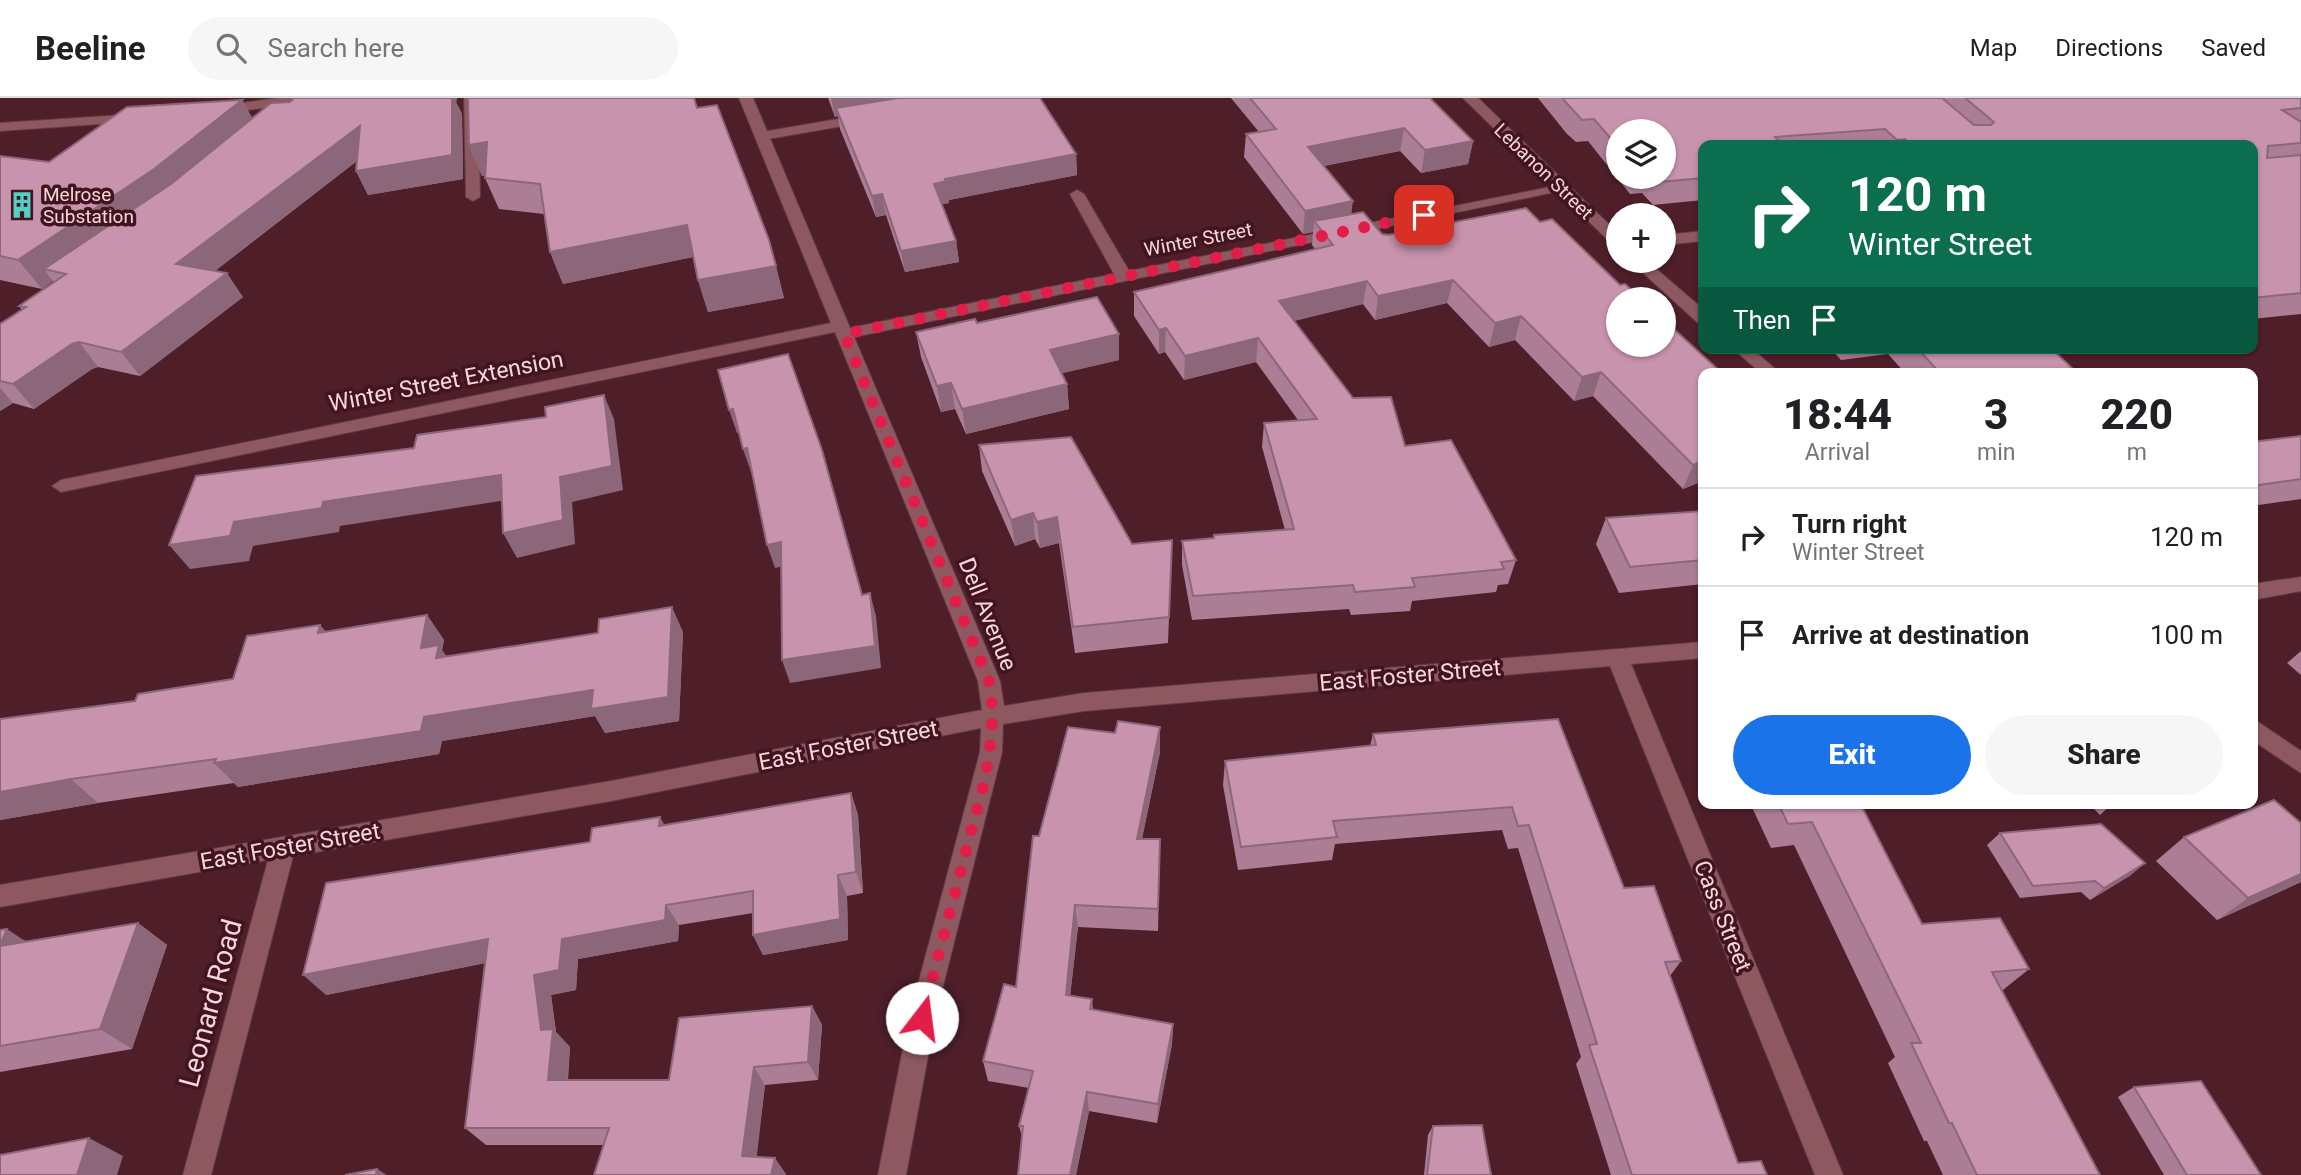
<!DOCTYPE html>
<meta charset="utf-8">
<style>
:root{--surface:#fff;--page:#f6f6f6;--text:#202124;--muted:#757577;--line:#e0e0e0;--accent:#1a73e8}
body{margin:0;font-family:Roboto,sans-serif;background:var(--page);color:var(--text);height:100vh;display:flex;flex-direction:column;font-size:26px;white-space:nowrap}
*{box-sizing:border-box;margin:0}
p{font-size:23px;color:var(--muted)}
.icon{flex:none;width:38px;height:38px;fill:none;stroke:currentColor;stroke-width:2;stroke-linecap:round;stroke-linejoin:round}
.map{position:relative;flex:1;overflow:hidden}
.panel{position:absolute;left:1698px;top:270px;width:560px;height:441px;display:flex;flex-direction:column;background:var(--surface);border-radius:14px;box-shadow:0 2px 5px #0004}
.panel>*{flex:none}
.guide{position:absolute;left:1698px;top:42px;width:560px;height:214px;border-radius:14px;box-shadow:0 2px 5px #0004;background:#0b6e4f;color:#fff;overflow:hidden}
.buttons{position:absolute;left:1606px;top:21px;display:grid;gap:14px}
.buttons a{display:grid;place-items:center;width:70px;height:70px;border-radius:50%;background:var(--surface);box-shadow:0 2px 5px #0004;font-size:35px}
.pin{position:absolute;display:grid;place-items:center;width:60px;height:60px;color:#fff;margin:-30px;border-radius:14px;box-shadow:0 4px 10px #0006}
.me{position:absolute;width:77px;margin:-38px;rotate:15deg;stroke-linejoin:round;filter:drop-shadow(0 0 5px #0008)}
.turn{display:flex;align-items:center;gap:24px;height:147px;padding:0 35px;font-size:32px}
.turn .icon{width:91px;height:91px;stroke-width:2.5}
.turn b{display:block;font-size:49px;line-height:60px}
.then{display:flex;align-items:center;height:66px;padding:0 35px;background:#0003;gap:14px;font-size:26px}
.eta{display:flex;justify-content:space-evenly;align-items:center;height:119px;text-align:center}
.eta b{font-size:42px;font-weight:800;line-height:49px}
.cta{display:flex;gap:14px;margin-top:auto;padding:14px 35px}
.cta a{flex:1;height:80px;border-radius:42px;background:var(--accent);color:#fff;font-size:28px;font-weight:800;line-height:80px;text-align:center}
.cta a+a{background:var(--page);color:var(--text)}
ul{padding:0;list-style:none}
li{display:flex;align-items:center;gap:21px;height:98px;padding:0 35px;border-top:2px solid var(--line)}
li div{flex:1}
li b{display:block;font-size:26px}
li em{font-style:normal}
header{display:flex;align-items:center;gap:42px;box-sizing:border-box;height:98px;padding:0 35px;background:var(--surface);border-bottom:2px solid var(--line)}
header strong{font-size:33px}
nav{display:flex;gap:38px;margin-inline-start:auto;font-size:24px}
.search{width:490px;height:63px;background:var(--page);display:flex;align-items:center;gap:18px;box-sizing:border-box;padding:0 24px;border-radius:38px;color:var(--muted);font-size:26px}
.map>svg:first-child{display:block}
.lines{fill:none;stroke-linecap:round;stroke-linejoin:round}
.lane-casing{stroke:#643b46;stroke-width:2}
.street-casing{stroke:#643b46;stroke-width:2}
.secondary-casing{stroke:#643b46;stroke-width:2}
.lane{fill:#8e5861;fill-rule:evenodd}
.street{fill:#8e5861;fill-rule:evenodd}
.secondary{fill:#8e5861;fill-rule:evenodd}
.wall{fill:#ac7e95;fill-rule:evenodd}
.shaded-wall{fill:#8c6779}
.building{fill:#c893ad;stroke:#8c6779;stroke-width:2}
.route{stroke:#e11d48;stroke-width:12;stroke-dasharray:0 21.6}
.labels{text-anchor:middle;stroke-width:7;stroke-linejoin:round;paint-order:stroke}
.far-street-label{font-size:19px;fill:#f6d6db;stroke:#42141f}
.far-poi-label{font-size:19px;fill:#f6d6db;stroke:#42141f;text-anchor:start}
.street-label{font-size:23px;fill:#f6d6db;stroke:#42141f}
.near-street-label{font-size:28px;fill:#f6d6db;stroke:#42141f}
</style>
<header>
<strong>Beeline</strong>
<div class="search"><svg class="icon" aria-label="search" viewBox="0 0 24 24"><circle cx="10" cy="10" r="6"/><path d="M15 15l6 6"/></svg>Search here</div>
<nav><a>Map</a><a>Directions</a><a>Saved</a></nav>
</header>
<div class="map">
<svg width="2301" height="1077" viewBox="0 0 2301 1077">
<rect width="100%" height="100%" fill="#4e1e29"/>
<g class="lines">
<defs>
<path id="lane" d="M867 16 874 20 872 23 762 42 755 38 762 34Z"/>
<g id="street">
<path d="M464 0H478L480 99 473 103 466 99Z"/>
<path d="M739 0H753L850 230 1114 176 1070 96 1077 92 1084 96 1129 173 1565 86V92L1560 93 854 239 1000 583 1004 608 1084 595 1703 544V560L1631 566 1843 1077H1815L1610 568 1084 613 1003 626 1002 654 935 920 906 1077H878L909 920 980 654 981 630 611 703 293 758 211 1077H183L268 762 0 809V787L611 683 982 612 978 583 835 234 61 394 52 388 61 382 831 225Z"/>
<path d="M1703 133V143L1664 147V137Z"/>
<path d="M2301 479V493L2252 502V486Z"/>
</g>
<g id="secondary">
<path d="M278 0H316L309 4 218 16 211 12 218 8Z"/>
<path d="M1463 0H1478L1619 136V150L1614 148Z"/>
<path d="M138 16 143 17V23L0 33V25Z"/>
<path d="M1630 163H1647L1703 211V225L1697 224Z"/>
<path d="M1732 250H1751L1780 275H1761Z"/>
<path d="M2252 620 2301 653V675L2252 642Z"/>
</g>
</defs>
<use href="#lane" class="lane-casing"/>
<use href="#street" class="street-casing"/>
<use href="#secondary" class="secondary-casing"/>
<use href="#lane" class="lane"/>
<use href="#street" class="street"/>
<use href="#secondary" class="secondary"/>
</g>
<g class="wall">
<path d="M294 0H457L456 4 462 16 463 81 368 97 356 73 357 63 215 173 243 199 140 278 98 269 92 271 34 311 13 305 0 313V226L22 212 19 208 54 184 53 183 42 191 0 182V58L49 64 242 2 252 20 290 4Z"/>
<path d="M828 0H1040L1076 56 1077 77 949 102V105L942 106 956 143 959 164 905 174 886 117 876 119 840 31 838 18 835 19Z"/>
<path d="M1231 0H1430L1473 43 1468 66 1421 75 1400 53 1324 68 1352 116 1382 136 1388 137 1540 124 1703 275V383L1683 391 1593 298 1574 303 1515 242 1489 249 1447 205 1375 222 1363 206 1294 223 1353 300 1405 348 1516 462 1508 486 1498 487 1496 494 1412 503 1410 513 1351 517 1349 511 1192 522 1182 467V443L1213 440 1214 437 1285 432 1262 349 1264 325 1298 322 1256 264 1184 282 1165 254 1159 256 1134 218V194L1315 151 1312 147 1313 134 1303 136 1244 59 1246 36 1259 34Z"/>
<path d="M1538 0H2301V216L2252 221V47H1703V102L1653 107 1642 95 1630 96 1588 43 1576 44 1567 36ZM1619 33 1664 79H1619Z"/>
<path d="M699 10 769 142 784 200 708 214 698 182 693 159 563 186 550 154 544 116 499 111 485 80V77L482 78 469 47Z"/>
<path d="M977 225 1119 262 1062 275 1067 286 1069 311 966 336 955 311 941 314 921 259 916 234Z"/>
<path d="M1830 250H2063L2058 257 2077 275H1905L1888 256 1841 262Z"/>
<path d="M2301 338V401L2252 408V344Z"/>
<path d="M979 347 1132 446 1171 468 1168 545 1075 555 1059 445 1040 450 1035 441 1015 448 982 373Z"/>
<path d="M1703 413V486L1619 495 1596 446 1606 420Z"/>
<path d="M427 517 444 542 442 552 446 559 683 534 679 623 605 635 595 618 442 643 439 656 238 689 234 685 98 705 0 722V621L135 603 233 581 320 527 326 534Z"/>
<path d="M2301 553V577L2287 565Z"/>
<path d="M1558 621 1624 790 1681 863 1670 878 1738 1065 1767 1077H1611L1576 966 1581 959 1518 750 1508 751 1502 732 1335 746 1332 762 1238 772 1223 687 1225 663 1370 648 1373 636Z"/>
<path d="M1160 629V654L1142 741H1160L1158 833 1078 829 1070 898 1092 901 1093 912 1173 926 1172 946 1157 1025 1089 1013 1076 1077H1018L1022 1039 1019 1028 1029 990 988 983 983 963 1016 889 1039 738 1115 635Z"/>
<path d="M851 695 858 717 863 795 847 798 848 842 763 857 753 837V815L679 827 678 843 578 861 576 892 551 897 556 934 570 949 568 982H669L812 908 822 927 818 982 765 987 756 1059 786 1076 604 1047H486L465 1030 485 865 326 897 590 744 660 719 664 727Z"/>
<path d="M1750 705H1860L1922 826 2029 871 2003 892H2002L2100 1077H1943L1927 1043H1924L1888 965 1895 959 1794 747 1771 750Z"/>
<path d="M2088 705H2113L2100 717Z"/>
<path d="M2301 725V784L2217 822 2156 763 2184 739Z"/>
<path d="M2000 735 2131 777 2090 802 2081 794 2020 800 1987 747Z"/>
<path d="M138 825 167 847 132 951 0 974V832L26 843Z"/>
<path d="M2134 989 2261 1077H2164L2118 999Z"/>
<path d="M1433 1028 1491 1077H1424L1428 1037Z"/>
</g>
<g class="shaded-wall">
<path d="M449 0H457L456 4 462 16 463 81 368 97 356 73Z"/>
<path d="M831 0H936L836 10 838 18 835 19Z"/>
<path d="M242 2 258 30 44 171 53 183 42 191 18 162Z"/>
<path d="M360 28 372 51 193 190 176 166Z"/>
<path d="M1404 30 1400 53 1306 71 1308 49Z"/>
<path d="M1473 43 1468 66 1421 75 1425 52Z"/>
<path d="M487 44 501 74 482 78 469 47Z"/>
<path d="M1076 56 1077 77 949 102V105L937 107 934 86 945 81Z"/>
<path d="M882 96 886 117 876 119 872 98Z"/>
<path d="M1353 103 1350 126 1314 123 1313 134 1303 136 1305 113Z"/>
<path d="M687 127 697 158 563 186 550 154Z"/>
<path d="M956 143 959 164 905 174 901 153Z"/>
<path d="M776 168 784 200 708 214 698 182Z"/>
<path d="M227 175 243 199 140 278 121 254Z"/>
<path d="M1453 182 1447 205 1375 222 1378 198Z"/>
<path d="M1367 183 1363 206 1276 227 1279 203Z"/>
<path d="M1521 218 1515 242 1489 249 1495 225Z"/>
<path d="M1166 230 1165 254 1159 256V232Z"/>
<path d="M1119 236V262L1051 278 1050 252Z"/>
<path d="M1258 240 1256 264 1184 282 1185 258Z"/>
<path d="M79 244 98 269 92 271 34 311 13 286 72 246Z"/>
<path d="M1601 274 1593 298 1574 303 1582 279Z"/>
<path d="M951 285 955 311 941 314 937 288Z"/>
<path d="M1067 286 1069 311 966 336 962 311Z"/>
<path d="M0 290 13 305 0 313Z"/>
<path d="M604 297 614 321 623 392 572 404 575 446 517 460 503 435 560 379Z"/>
<path d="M733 311 741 334 737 335 729 312Z"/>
<path d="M747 350 754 374H751L743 351Z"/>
<path d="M1703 363V383L1683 391 1693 367Z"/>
<path d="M501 377 514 401 340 428 339 434 253 448 249 463 190 471 169 447 234 424 323 404Z"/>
<path d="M1033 415 1035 441 1015 448 1011 422Z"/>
<path d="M1057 419 1059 445 1040 450 1037 424Z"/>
<path d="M781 444 788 467 775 470 767 447Z"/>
<path d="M870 495 876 518 881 570 790 585 782 562Z"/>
<path d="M672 509 683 534 679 623 605 635 595 618 442 643 439 656 238 689 214 665 424 619Z"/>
<path d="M427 517 444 542 442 552 456 572 421 550Z"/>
<path d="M320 527 339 552 318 535Z"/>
<path d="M1160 629V654L1137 764V741Z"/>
<path d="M71 681 98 705 0 722V694Z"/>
<path d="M851 695 858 717 863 795 856 774Z"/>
<path d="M660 719 672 741 659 728Z"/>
<path d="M2145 765 2131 777 2090 802 2104 790Z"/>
<path d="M2301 776V784L2217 822 2248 800Z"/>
<path d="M838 777 847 798 848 842 763 857 753 837Z"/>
<path d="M666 807 679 827 678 843 578 861 576 892 551 897 556 934 570 949 566 1000 548 982 534 877 562 841Z"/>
<path d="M1075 807 1078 829 1068 917 1066 897Z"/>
<path d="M138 825 167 847 132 951 100 931Z"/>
<path d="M7 831 40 853 0 848Z"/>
<path d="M488 841 506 861 326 897 303 877Z"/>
<path d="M812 908 822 927 818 982 808 964Z"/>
<path d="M1173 926 1172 946 1157 1025 1158 1006Z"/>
<path d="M754 969 765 987 755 1074 742 1058Z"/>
<path d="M1087 994 1089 1013 1076 1077H1070Z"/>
<path d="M89 1040 123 1058 117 1077H77Z"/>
<path d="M775 1060 786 1076V1077H771Z"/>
<path d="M377 1071 387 1077H376Z"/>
</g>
<g class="building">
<path d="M294 0H452V57L356 73 360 28 176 166 227 175 121 254 79 244 72 246 13 286 0 283V226L26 209 19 208 66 176 44 171 171 86 271 5 290 4Z"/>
<path d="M468 0H694L697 10 717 7 769 142 776 168 698 182 687 127 550 154 540 86 485 80 487 44 469 47Z"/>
<path d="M898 0H1040L1076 56 945 81 946 83 934 86 956 143 901 153 882 96 872 98 836 10Z"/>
<path d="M1250 0H1430L1473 43 1425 52 1404 30 1308 49 1353 103 1305 113 1246 36 1276 31Z"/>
<path d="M1562 0H1942L1974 27H1991L1994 24 1965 0H2301V10L2282 12 2301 24V45L2268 48 2267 60 2301 57V195L2252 200V47H1912L1905 41 1897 42 1885 31 1775 39 1783 47H1703V80L1660 84 1656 79H1664V33H1619V50L1594 21 1582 22Z"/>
<path d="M242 2 154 71 18 162 0 158V58L49 64 127 9Z"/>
<path d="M1526 110 1540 124 1552 121 1620 187 1625 186 1642 201H1619V247H1664V222L1722 275H1703V363L1693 367 1601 274 1582 279 1521 218 1495 225 1453 182 1378 198 1367 183 1279 203 1353 300 1391 299 1405 348 1451 342 1516 462 1501 464 1504 471 1412 480 1415 489 1355 494 1353 487 1193 498 1182 443 1214 440V437L1294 431 1264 325 1317 321 1258 240 1185 258 1166 230 1159 232 1134 194 1333 147 1314 123 1363 114 1382 136 1388 137Z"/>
<path d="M1097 199 1119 236 1050 252 1067 286 962 311 951 285 937 288 916 234 975 221 977 225Z"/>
<path d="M1917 250H2051L2077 275H1940Z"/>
<path d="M788 256 822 352 862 497 870 495 875 548 782 562 781 444 767 447 747 350 743 351 733 311 729 312 718 272Z"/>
<path d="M604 297 612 368 560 379 563 422 503 435 501 377 323 404 322 410 234 424 230 438 169 447 196 378 414 350 417 337 546 319 545 309Z"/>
<path d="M2301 338V381L2252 388V344Z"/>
<path d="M1071 339 1132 446 1172 442 1169 519 1073 529 1057 419 1037 424 1033 415 1011 422 979 347Z"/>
<path d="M1703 413V462L1630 469 1606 420Z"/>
<path d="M672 509 668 599 591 611 593 592 424 619 421 633 214 665 216 661 71 681 0 694V621L135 603 138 596 233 581 247 538 320 527 318 535 427 517 421 550 439 547 436 560 598 535 599 521Z"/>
<path d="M1558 621 1624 790 1654 788 1681 863 1665 864 1738 1065 1761 1063 1767 1077H1632L1589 947 1597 946 1529 727 1518 728 1512 709 1333 723 1337 739 1241 749 1225 663 1376 647 1373 636Z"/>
<path d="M1118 623 1160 629 1137 741H1160L1158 811 1075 807 1066 897 1092 901 1090 911 1173 926 1158 1006 1087 994 1070 1077H1018L1023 1028H1019L1033 973 983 963 1004 886 1016 889 1033 738H1039L1068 629 1115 635Z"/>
<path d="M851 695 856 774 838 777 840 821 753 837V793L666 807 665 822 562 841 559 872 534 877 541 932 553 931 548 982H669L679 920 812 908 808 964 754 969 742 1058 775 1060 771 1077H594L609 1030H465L488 841 303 877 326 785 590 744 592 730 660 719 659 728Z"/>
<path d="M2274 702 2301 725V776L2248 800 2184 739Z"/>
<path d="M1778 705H1860L1922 826 2000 820 2029 871 1992 874 2100 1077H1977L1952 1025H1949L1911 945H1921L1812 724 1788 726Z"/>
<path d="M2101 726 2145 765 2104 790 2095 783 2033 788 2000 735Z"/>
<path d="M138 825 100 931 0 948V848Z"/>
<path d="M7 831 0 847V832Z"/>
<path d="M2201 983 2261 1077H2187L2134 989Z"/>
<path d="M1482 1027 1491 1077H1427L1433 1028Z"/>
<path d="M89 1040 77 1077H0V1057Z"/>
<path d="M377 1071 376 1077H345Z"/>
</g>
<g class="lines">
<path class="route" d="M922 920 984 685C991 650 995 618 989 583L844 236 1424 117"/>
</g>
<defs>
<symbol id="building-bare" viewBox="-9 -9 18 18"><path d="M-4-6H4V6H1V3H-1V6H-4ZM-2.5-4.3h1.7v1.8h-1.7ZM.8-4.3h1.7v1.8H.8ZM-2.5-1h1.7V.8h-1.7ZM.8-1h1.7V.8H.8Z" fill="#55cec4" stroke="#42141f" stroke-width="2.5" paint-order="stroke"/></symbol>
</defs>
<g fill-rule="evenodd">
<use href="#building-bare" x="3" y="88" width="38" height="38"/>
</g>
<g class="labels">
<g class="far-street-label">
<text transform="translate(1544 73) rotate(44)" y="7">Lebanon Street</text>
<text transform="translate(1198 141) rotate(-11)" y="7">Winter Street</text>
</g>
<g class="far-poi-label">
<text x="43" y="103">Melrose<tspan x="43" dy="22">Substation</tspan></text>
</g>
<g class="street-label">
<text transform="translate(446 283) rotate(-11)" y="8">Winter Street Extension</text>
<text transform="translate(988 516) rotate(68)" y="8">Dell Avenue</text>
<text transform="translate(1410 577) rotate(-5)" y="8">East Foster Street</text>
<text transform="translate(848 647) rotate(-11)" y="8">East Foster Street</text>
<text transform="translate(290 748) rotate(-10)" y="8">East Foster Street</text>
<text transform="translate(1723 818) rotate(68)" y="8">Cass Street</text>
</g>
<g class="near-street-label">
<text transform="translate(210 905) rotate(-75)" y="10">Leonard Road</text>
</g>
</g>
</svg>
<div class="buttons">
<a><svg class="icon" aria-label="layers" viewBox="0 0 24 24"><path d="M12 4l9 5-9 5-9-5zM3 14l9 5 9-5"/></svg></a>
<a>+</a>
<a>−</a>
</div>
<div class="pin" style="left:1424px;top:117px;background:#d93025"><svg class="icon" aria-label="arrive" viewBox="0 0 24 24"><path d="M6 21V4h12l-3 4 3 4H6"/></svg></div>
<svg class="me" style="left:922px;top:920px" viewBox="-20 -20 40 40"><circle r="19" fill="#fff"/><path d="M0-13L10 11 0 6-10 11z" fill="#e11d48"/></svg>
<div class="guide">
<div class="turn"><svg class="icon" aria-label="right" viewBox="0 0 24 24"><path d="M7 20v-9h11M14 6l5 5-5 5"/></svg><div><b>120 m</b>Winter Street</div></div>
<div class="then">Then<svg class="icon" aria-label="arrive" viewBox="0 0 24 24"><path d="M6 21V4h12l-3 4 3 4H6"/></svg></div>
</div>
<section class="panel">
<div class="eta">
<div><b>18:44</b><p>Arrival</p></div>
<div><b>3</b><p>min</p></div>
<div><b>220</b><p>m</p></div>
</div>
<ul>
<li><svg class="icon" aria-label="right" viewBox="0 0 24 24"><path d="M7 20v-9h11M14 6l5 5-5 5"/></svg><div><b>Turn right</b><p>Winter Street</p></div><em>120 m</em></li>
<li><svg class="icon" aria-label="arrive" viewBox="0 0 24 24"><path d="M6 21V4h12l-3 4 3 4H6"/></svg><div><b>Arrive at destination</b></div><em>100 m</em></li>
</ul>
<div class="cta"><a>Exit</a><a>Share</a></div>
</section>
</div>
